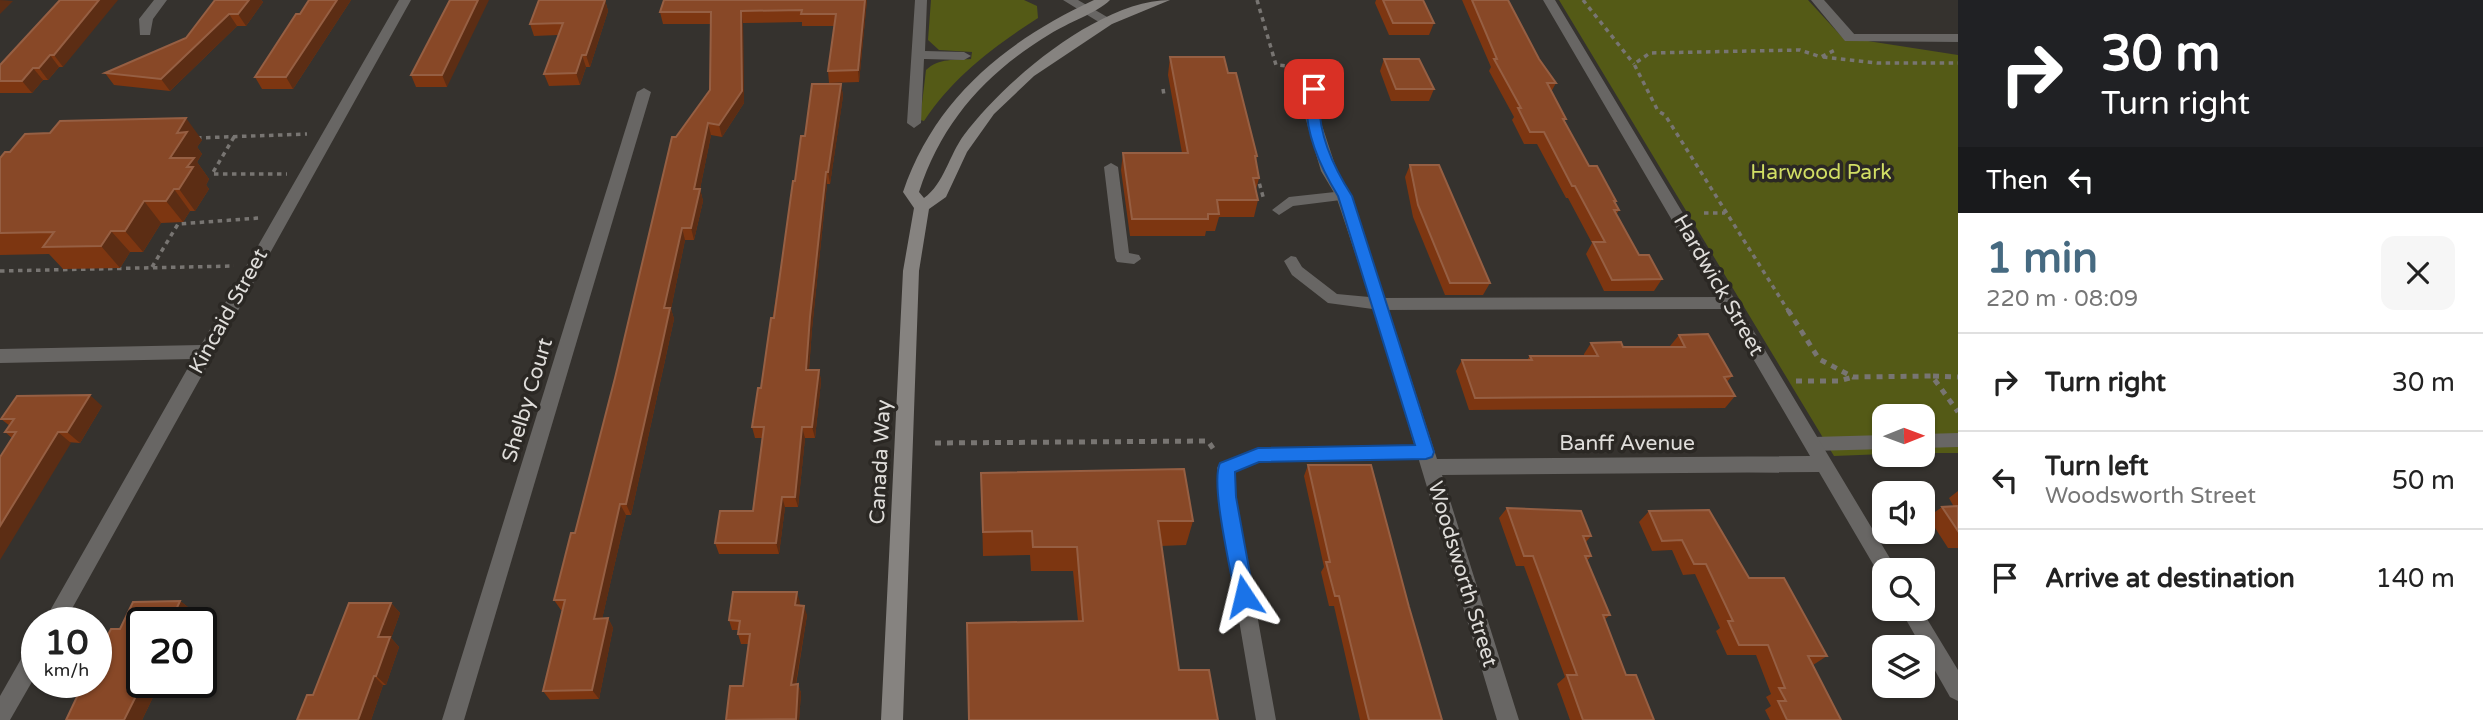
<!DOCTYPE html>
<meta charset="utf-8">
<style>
:root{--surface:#fff;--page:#f6f6f6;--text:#222;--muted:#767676;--line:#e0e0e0;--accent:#466a81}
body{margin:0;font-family:"Varela Round",sans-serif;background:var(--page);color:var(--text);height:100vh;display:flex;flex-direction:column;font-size:26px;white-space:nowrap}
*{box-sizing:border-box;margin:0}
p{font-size:23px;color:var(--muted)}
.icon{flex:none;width:38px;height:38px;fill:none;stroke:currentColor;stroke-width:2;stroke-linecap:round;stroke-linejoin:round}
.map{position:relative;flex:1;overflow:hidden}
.panel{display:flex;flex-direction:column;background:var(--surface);width:525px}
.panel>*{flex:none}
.top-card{background:#202124;color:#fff;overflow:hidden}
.needle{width:46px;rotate:89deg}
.controls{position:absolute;left:1872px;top:404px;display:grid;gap:14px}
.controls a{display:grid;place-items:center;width:63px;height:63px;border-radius:14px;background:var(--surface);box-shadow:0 2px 5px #0004;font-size:35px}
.speed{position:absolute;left:21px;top:607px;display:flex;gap:14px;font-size:35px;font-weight:700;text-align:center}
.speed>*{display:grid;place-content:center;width:91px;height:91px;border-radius:50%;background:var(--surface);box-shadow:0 2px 5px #0004;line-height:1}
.speed small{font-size:18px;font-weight:400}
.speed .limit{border:4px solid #111;border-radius:10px;background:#fff;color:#111}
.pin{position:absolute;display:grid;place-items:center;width:60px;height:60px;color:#fff;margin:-30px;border-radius:14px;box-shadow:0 4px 10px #0006}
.me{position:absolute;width:77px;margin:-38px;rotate:350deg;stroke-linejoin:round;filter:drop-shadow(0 0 5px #0008)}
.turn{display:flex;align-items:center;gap:24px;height:147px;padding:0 28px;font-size:32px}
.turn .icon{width:91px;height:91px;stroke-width:2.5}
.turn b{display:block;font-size:49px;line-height:60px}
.then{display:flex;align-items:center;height:66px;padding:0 28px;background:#0003;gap:14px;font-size:26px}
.round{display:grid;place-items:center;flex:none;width:74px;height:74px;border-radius:14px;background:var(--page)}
.headline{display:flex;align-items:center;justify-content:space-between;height:119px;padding:0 28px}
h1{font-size:42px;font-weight:700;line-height:52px;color:var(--accent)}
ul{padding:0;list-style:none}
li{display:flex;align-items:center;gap:21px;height:98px;padding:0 28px;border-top:2px solid var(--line)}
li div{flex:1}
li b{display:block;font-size:26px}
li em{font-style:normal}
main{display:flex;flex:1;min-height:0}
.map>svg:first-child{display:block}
.green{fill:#545a16}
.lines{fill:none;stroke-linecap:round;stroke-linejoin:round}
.path-far1{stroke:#787572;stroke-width:3.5;stroke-dasharray:4.5 4.5;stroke-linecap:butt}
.path{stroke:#787572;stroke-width:5;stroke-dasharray:6 6;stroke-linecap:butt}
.service{fill:#686664;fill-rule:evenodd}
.minor{fill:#686664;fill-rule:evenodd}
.tertiary{fill:#686664;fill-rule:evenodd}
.secondary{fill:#868380;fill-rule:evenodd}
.wall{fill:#7d3611}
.shaded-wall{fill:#5c2d14}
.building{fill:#884827;stroke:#965f43;stroke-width:2}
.route{fill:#1a73e8;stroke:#114b97;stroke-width:2}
.labels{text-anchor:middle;stroke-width:7;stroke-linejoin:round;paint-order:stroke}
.park-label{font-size:21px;fill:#d1de64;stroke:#2b2824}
.street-label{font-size:21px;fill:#dfddda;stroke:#2b2824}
</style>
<main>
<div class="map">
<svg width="1958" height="720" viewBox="0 0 1958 720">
<rect width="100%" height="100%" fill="#35322e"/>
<g class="green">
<path d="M931 0H1024L1037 6 1038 18C994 46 953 77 924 121L920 120 926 70C939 58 955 60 971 59L972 52 939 50 928 40Z"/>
<path d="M1559 0H1808L1842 37 1958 55V453H1923V416H1885V454L1834 456Z"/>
</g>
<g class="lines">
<g class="path-far1">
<path d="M1257 0 1276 65 1302 67"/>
<path d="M1583 0 1634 64"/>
<path d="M1823 57 1877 63H1958"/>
<path d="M1163 89 1164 95"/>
<path d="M234 137 212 174H287"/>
<path d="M197 138 307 134"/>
<path d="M1257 175 1264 200"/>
<path d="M1704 213H1725"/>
<path d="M152 267 178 224 259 218"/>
<path d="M0 271 234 266"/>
<path d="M1789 312 1665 115 1658 111 1634 64 1650 53 1800 50 1821 57 1835 50"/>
</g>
<g class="path">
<path d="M1788 310 1819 359 1853 377 1932 376 1958 412"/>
<path d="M1933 376 1958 377"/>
<path d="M1796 381H1839L1853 377"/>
<path d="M935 443 1208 441 1216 453"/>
</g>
<g class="service">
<path d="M1850 34H1958V42L1846 41V35Z"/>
<path d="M1111 163 1118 167 1129 253 1139 255 1141 259 1134 264 1117 262 1115 258 1104 167Z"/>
<path d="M1344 191 1351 196 1349 199 1293 206 1279 215 1272 210 1289 197Z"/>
<path d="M1291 256 1296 257 1302 267 1337 294 1380 298 1731 297 1739 303 1731 309 1380 310 1328 303 1292 275 1284 261Z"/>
<path d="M1958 433V447L1923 448V434Z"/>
<path d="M1885 435V449L1813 451 1807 449 1805 444 1807 439 1813 437Z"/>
<path d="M1426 445 1432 447 1434 452 1432 457 1426 459 1259 462 1235 472 1236 497 1276 720H1256L1218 497 1217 468 1220 463 1258 448Z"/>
</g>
<g class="minor">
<path d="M154 0H167L153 19 150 35H140L139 19Z"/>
<path d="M399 0H411L64 623H43L193 359 0 363V349L201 345Z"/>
<path d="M915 0H927L925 51 964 52 971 56 964 60 924 59 921 123 914 128 907 123Z"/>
<path d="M1543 0H1555L1897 570H1885V578L1880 576 1819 472 1442 475 1519 720H1497L1372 304 1336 196 1321 171 1303 110 1313 65 1318 64 1325 68 1317 110 1337 171 1352 196 1437 459 1810 456Z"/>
<path d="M1811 0H1824L1855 35V41H1845Z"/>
<path d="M644 88 651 92 464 720H442L637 92Z"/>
<path d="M1900 609H1921L1958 670V701L1950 697Z"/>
<path d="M37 642V673L10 720H0V696L29 645Z"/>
</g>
<path class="tertiary" d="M1063 0H1078L1114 21 1112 24H1102Z"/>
<path class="secondary" d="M1094 0H1110C1097 13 1067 23 1050 34 987 72 942 121 919 192L924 198C944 184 949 155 964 135 1004 81 1100 0 1170 0L1112 24 1034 76 994 114 967 152 946 197 929 209 919 271 903 720H881L903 271 914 208 903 192C935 98 1006 41 1094 0Z"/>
</g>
<g class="wall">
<path d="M60 0 63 67H59L48 80H43L32 93H0V65Z"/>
<path d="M215 0H261L263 2 246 26H237L170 91 114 85 105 73 186 38Z"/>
<path d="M309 0H351L293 89H262L255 77Z"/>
<path d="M450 0 447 87H416L411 75Z"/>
<path d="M605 0 608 11 590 67H586L580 85 549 86 544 74 558 35 534 36 530 24Z"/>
<path d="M867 0 859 82 829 83 828 71 834 26H802V22L743 23 744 103 722 137 711 135 700 189 703 201 694 240H685L671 309 674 319 664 365 631 515H626L602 619 608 618 613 628 599 699 550 700 543 691 562 610H561L554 600 575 533 676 137 710 90 711 24H663L660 12Z"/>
<path d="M1376 0H1423L1434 23 1429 35H1389L1375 3Z"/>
<path d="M1462 0H1508L1539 59 1556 83 1551 92 1566 119 1564 122 1589 166 1616 201 1615 203 1619 210 1616 215 1639 255 1662 279 1654 291H1604L1586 254 1592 243 1568 198H1566L1537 144H1524L1512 120 1514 117 1489 71 1491 67Z"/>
<path d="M1170 57 1228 73 1257 156 1256 161 1259 178 1256 190 1258 200 1254 217H1219L1215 231H1206L1205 236H1130L1121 170 1123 153H1182L1168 75Z"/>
<path d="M1384 59 1434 89 1429 101H1391L1380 71Z"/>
<path d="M841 84 843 96 830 184H827L812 329 809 370H819L821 381 815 438H805L798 507H785L779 554H719L715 543 753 511 762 438H755L752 427 761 388 795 181 805 136Z"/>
<path d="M202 140 197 147 202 154 197 162 209 179 206 185 209 189 195 211H190L183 222 161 223 143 252H130L120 268 63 269 49 254 0 255V158Z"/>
<path d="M1410 165 1490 283 1483 295H1445L1413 217 1405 177Z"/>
<path d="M1679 335 1732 376 1727 382 1735 396 1725 408 1469 410 1456 371 1462 360H1527L1530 356H1584V354L1591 343 1623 347 1670 346Z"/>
<path d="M102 406 80 443 12 438 5 432 10 426 1 419Z"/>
<path d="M1308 465 1409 607 1442 720H1360L1334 606H1329L1321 572 1324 567 1304 476Z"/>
<path d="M981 473 1193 521 1186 545 1161 546 1179 670 1218 720 1078 621 1073 571H1031L1030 555 983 556Z"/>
<path d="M1958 491V548H1948L1928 517 1942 507H1954L1949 498Z"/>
<path d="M1507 508 1591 536 1586 542 1591 556 1587 561 1610 615 1604 620 1626 675 1654 720H1570L1557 684 1565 677 1524 566H1516L1499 518Z"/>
<path d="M1649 511 1749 578 1827 656 1813 665 1841 720H1770L1765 710 1771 706 1766 697 1771 694 1756 655H1727L1716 631 1720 628 1695 574 1683 575 1672 550 1652 551 1639 522Z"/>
<path d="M180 601 193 611 142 682H190L185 694 154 695 142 720H66L120 629Z"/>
<path d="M800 602 799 605 807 615 796 685 798 684 801 693 799 720H726L743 686 749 644H741L738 634V630H732L729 620Z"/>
<path d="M391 603 400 613 391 638 399 647 386 685H383L371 720 313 695Z"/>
</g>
<g class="shaded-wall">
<path d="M0 0 13 1 0 14Z"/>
<path d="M99 0H118L63 67 54 55Z"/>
<path d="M249 0H261L263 2 246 26 238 14Z"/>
<path d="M337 0H351L293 89 286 77Z"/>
<path d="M478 0H489L447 87 442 75Z"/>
<path d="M605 0 608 11 590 67 586 55Z"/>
<path d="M865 0H867L859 82 858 70Z"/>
<path d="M741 11 743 23 744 103 722 137 719 125Z"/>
<path d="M229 14 237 26 170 91 161 79Z"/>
<path d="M50 55 59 67 48 80 39 68Z"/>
<path d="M582 55 586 67 580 85 576 73Z"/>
<path d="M33 68 43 80 32 93 22 81Z"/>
<path d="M841 84 843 96 830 184 828 172Z"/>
<path d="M186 118 202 140 197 147 202 154 197 162 209 179 206 185 209 189 195 211 179 189 170 158 177 133Z"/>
<path d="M708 123 711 135 700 189 703 201 694 240 691 228 694 189Z"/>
<path d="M826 172 827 184 812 329 808 381 806 370 810 317Z"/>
<path d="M174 189 190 211 183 222 166 201Z"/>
<path d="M144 201 161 223 143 252 125 231Z"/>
<path d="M682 228 685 240 671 309 674 319 631 515 626 504 664 308Z"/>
<path d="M111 231 130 252 120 268 101 246Z"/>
<path d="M819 370 821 381 815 438 812 427Z"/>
<path d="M90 395 102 406 80 443 67 432Z"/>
<path d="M802 427 805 438 798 507 795 497Z"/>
<path d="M58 432 71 443 0 560V526Z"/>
<path d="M782 497 785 507 779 554 776 543Z"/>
<path d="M620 504 626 515 600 628 594 619Z"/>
<path d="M797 592 800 602 798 615 795 605Z"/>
<path d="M180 601 193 611 187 623H170Z"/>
<path d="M391 603 400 613 391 638 399 647 386 685 376 676 378 637Z"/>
<path d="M804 606 807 615 794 694 791 685Z"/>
<path d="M608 618 613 628 599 699 592 690Z"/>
<path d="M201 648 205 650 201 658Z"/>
<path d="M374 676 383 685 371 720H358Z"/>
<path d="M173 682H190L185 694 172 685Z"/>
<path d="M798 684 801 693 799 720H796Z"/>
<path d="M141 686 154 695 142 720H124Z"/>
</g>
<g class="building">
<path d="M60 0H99L54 55H50L39 68H33L22 81H0V65Z"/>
<path d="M215 0H249L238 14H229L161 79 105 73 186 38Z"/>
<path d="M309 0H337L286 77H255L296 14H300Z"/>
<path d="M450 0H478L442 75H411Z"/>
<path d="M539 0H605L586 55H582L576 73 544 74 563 23 530 24Z"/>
<path d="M664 0H865L858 70 828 71 836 14H801L802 10 741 11 742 91 719 125 708 123 694 189H700L691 228H682L664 308H670L660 354 626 504H620L594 619 608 618 592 690 543 691 565 600H554L571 533H575L615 378 672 137H676L710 90 711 12H660Z"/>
<path d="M1383 0H1423L1434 23H1393Z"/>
<path d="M1472 0H1508L1539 59 1556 83H1547L1566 119H1563L1589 166H1597L1616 201H1614L1619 210H1614L1639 255H1649L1662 279 1612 280 1593 242H1605L1575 186H1572L1544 132H1530L1518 108H1521L1494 59H1497Z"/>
<path d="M1170 57H1224L1228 73H1236L1257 156H1255L1259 178H1253L1258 200H1217L1219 214H1208V219H1132L1123 153H1188Z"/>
<path d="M1384 59H1419L1434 89H1396Z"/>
<path d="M812 84H841L828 172H826L810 317 806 370H819L812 427H802L795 497H782L776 543H715L720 511H753L764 427H752L758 388H761L771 318H774L793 181H795L801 136H805Z"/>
<path d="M186 118 177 133 187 132 170 158H194L187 167H193L179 189H174L166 201H144L125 231H111L101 246 43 247 54 232 0 233V158L5 152H10L25 134 50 133 60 121Z"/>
<path d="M1410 165H1439L1490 283H1450L1418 205Z"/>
<path d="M1708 334 1732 376 1724 377 1735 396 1475 398 1462 360H1532L1530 356H1598L1591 343 1621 342 1623 347H1685L1679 335Z"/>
<path d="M90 395 67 432H58L0 526V457L16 432H5L14 419H1L17 396Z"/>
<path d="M1308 465H1371L1409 607 1442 720H1369L1339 596H1335L1326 562H1330Z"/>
<path d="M1184 469 1193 521H1158L1179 670H1209L1218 720H969L967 623 1083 621 1077 547H1033L1032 531 983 532 981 473Z"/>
<path d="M1958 506V531L1942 507Z"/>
<path d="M1507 508 1581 511 1591 536H1583L1591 556H1585L1610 615H1603L1626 675H1636L1654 720H1583L1567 675H1577L1533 556H1524Z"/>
<path d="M1709 510 1749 578H1784L1827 656H1808L1841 720H1787L1778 701H1786L1779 688H1785L1768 645H1739L1728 621H1733L1706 564H1694L1682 540 1662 541 1649 511Z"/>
<path d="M733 592H797L795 605 804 606 791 685 798 684 796 719 726 720 730 686H743L750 634H738L740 621 729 620Z"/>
<path d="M180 601 170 623H142V682H173L172 685 141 686 124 720H66L84 682H96V658L111 629H120L133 602Z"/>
<path d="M349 603H391L378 637H390L376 676H374L358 720H297L307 695H313Z"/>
</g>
<path class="route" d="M1314 85 1321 89C1314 126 1332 165 1352 196L1434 452 1432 457 1426 459 1259 462 1235 472 1236 497 1254 596 1251 602 1244 604 1238 602 1235 596C1231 570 1210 483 1220 463L1258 448 1415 445 1338 196C1319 165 1301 126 1308 89Z"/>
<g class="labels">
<g class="park-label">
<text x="1821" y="179">Harwood Park</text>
</g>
<g class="street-label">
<text transform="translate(1719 285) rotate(60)" y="7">Hardwick Street</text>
<text transform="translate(228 311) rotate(-61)" y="7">Kincaid Street</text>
<text transform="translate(527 400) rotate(-73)" y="7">Shelby Court</text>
<text x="1627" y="450">Banff Avenue</text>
<text transform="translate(880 462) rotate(-87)" y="7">Canada Way</text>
<text transform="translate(1463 574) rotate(73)" y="7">Woodsworth Street</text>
</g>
</g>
</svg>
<div class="controls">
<a><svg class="needle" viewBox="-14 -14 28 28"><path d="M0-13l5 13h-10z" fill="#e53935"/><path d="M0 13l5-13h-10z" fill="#767676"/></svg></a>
<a><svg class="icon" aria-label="sound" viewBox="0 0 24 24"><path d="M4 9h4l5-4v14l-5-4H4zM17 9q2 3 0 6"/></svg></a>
<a><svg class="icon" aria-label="search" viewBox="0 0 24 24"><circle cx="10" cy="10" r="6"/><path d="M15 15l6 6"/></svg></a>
<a><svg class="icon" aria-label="layers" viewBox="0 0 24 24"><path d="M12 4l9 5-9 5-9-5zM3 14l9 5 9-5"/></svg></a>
</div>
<div class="speed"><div>10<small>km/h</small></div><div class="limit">20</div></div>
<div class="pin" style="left:1314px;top:89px;background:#d93025"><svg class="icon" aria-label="arrive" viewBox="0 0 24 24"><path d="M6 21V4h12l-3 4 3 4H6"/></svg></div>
<svg class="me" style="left:1244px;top:596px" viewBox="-20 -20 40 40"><path d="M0-17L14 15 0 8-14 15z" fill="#1a73e8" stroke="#fff" stroke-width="4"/></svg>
</div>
<section class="panel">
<div class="top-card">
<div class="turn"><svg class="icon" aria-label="right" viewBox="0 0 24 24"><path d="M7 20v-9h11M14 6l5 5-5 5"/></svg><div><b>30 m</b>Turn right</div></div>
<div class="then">Then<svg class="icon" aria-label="left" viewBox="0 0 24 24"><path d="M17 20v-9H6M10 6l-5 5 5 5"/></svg></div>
</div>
<div class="headline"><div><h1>1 min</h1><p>220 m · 08:09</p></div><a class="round"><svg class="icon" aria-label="close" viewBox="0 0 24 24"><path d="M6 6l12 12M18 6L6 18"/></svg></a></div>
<ul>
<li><svg class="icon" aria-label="right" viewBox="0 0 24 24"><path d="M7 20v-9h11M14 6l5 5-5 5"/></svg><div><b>Turn right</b></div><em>30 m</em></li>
<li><svg class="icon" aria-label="left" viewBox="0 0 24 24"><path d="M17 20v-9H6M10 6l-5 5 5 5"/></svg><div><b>Turn left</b><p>Woodsworth Street</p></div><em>50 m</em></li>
<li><svg class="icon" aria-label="arrive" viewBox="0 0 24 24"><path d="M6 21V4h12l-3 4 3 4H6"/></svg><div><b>Arrive at destination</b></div><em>140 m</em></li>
</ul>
</section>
</main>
